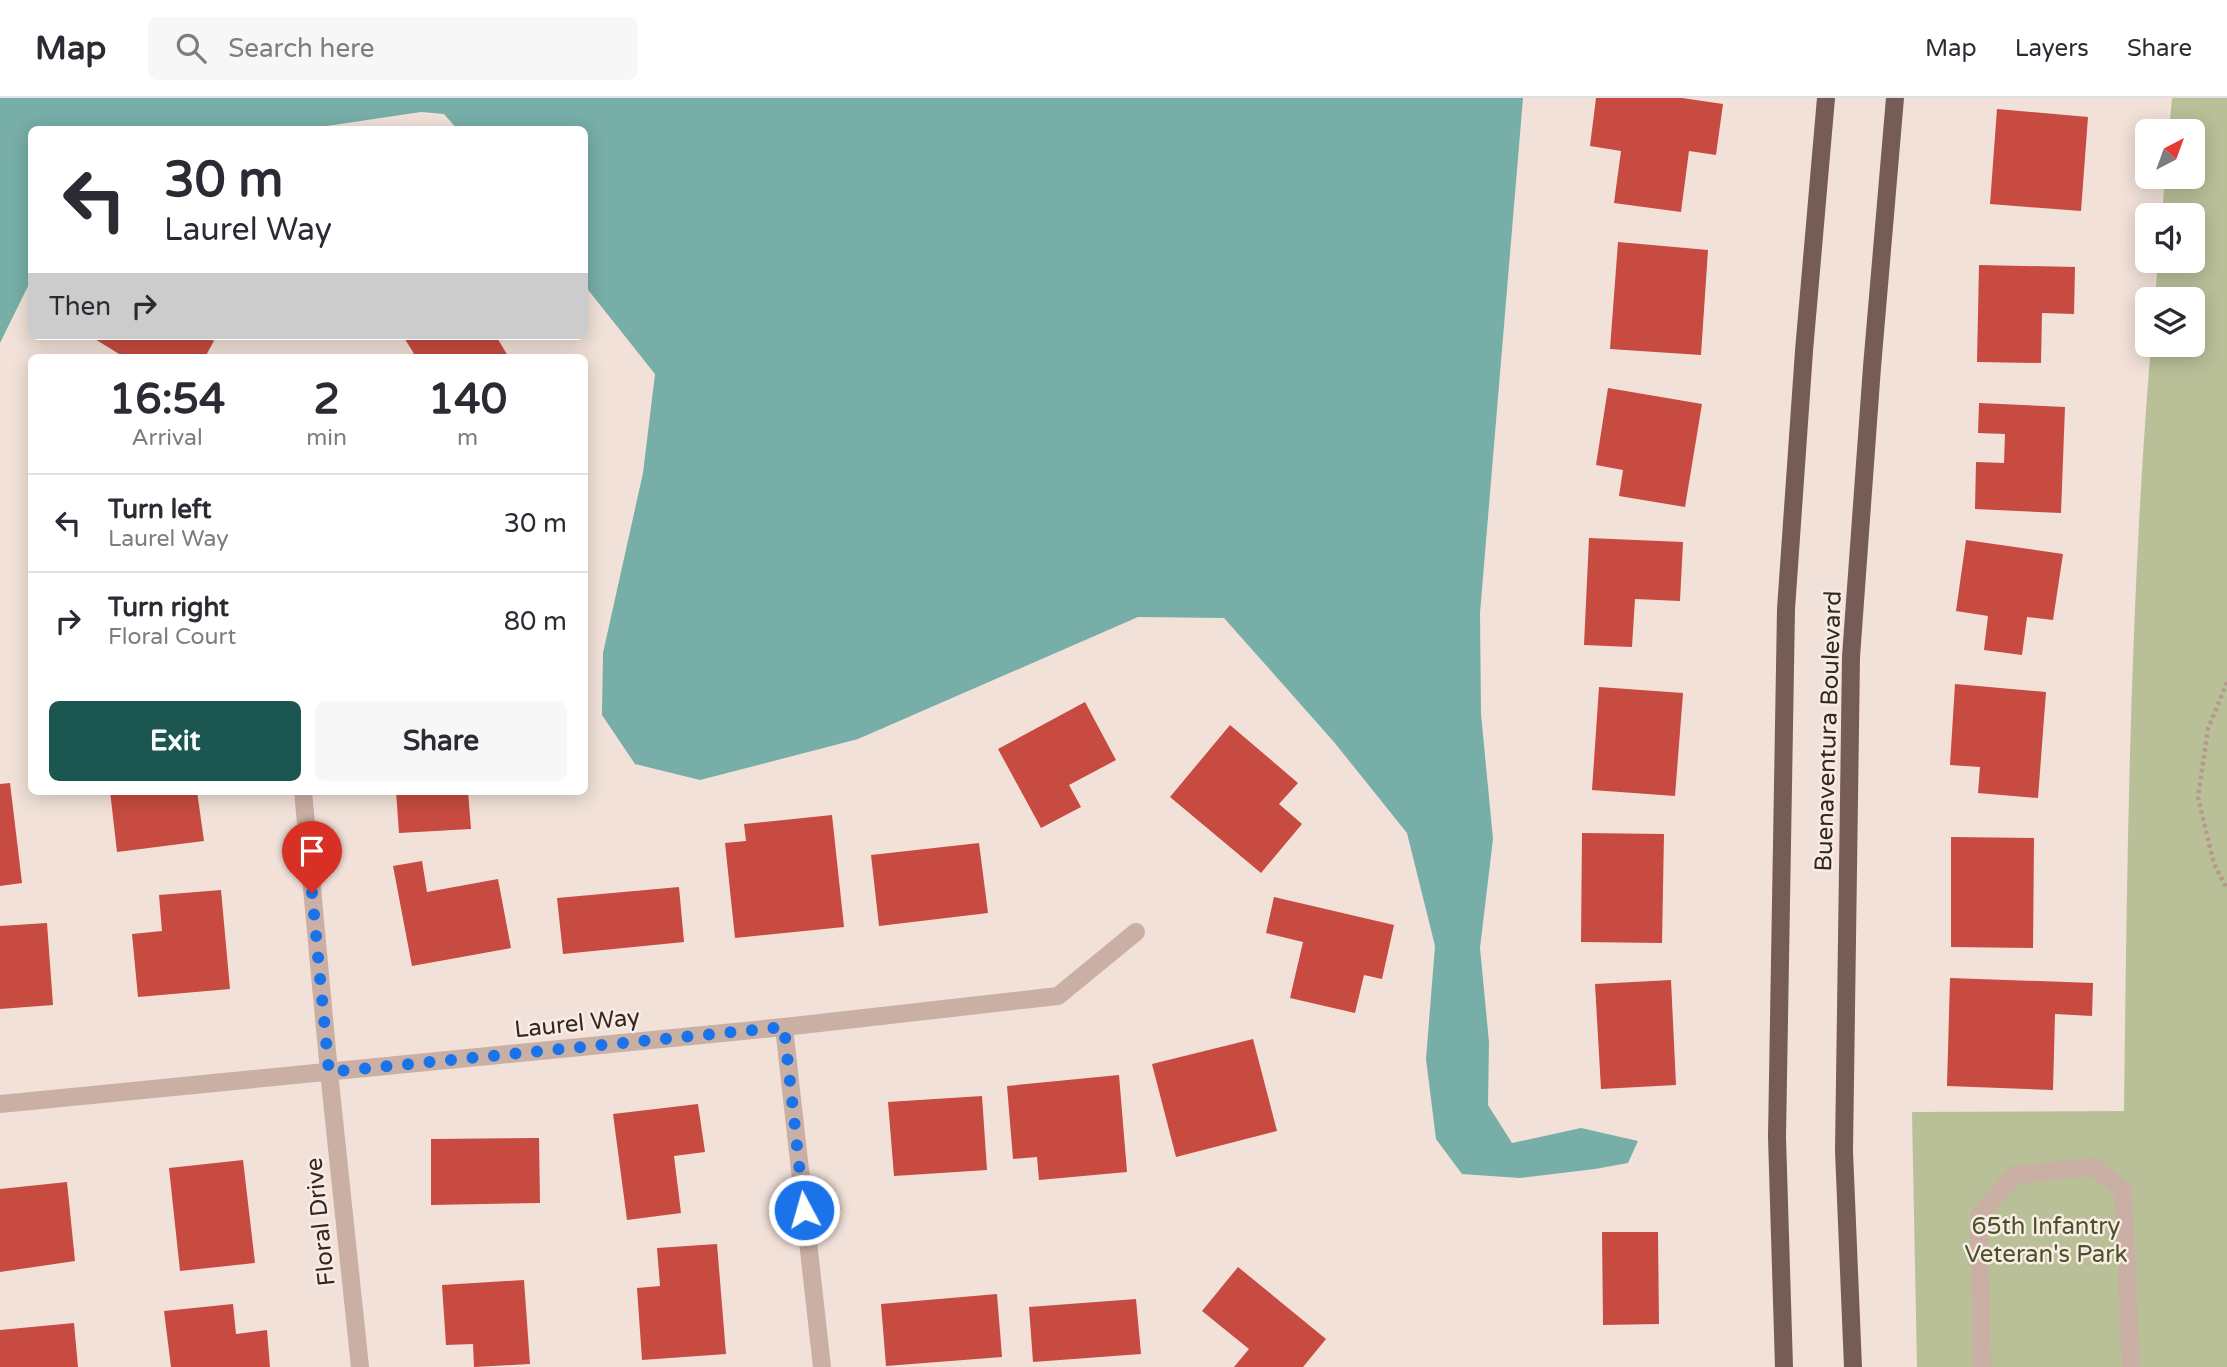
<!DOCTYPE html>
<style>
:root{--surface:#fff;--page:#f7f7f7;--text:#2b2b33;--muted:#7c7c81;--line:#e1e1e2;--accent:#1b5650}
body{margin:0;font-family:"Varela Round",sans-serif;background:var(--page);color:var(--text);height:100vh;display:flex;flex-direction:column;font-size:26px;white-space:nowrap}
*{box-sizing:border-box;margin:0}
p{font-size:23px;color:var(--muted)}
.icon{flex:none;width:38px;height:38px;fill:none;stroke:currentColor;stroke-width:2;stroke-linecap:round;stroke-linejoin:round}
.map{position:relative;flex:1;overflow:hidden}
.sheet{position:absolute;left:28px;top:256px;width:560px;height:441px;display:flex;flex-direction:column;background:var(--surface);border-radius:10px;box-shadow:0 4px 18px #0003}
.sheet>*{flex:none}
.guide{position:absolute;left:28px;top:28px;width:560px;height:214px;border-radius:10px;box-shadow:0 4px 18px #0003;background:#fff;color:var(--text);overflow:hidden}
.needle{width:46px;rotate:41deg}
.tools{position:absolute;left:2135px;top:21px;display:grid;gap:14px}
.tools a{display:grid;place-items:center;width:70px;height:70px;border-radius:10px;background:var(--surface);box-shadow:0 4px 18px #0003;font-size:35px}
.pin{position:absolute;display:grid;place-items:center;width:60px;height:60px;color:#fff;margin:-72px -30px;border-radius:50% 50% 50% 0;rotate:-45deg;box-shadow:0 0 7px #0007}
.pin .icon{rotate:45deg}
.me{position:absolute;width:77px;margin:-38px;rotate:354deg;stroke-linejoin:round;filter:drop-shadow(0 0 5px #0008)}
.turn{display:flex;align-items:center;gap:24px;height:147px;padding:0 21px;font-size:32px}
.turn .icon{width:91px;height:91px;stroke-width:2.5}
.turn b{display:block;font-size:49px;line-height:60px}
.then{display:flex;align-items:center;height:66px;padding:0 21px;background:#0003;gap:14px;font-size:26px}
.eta{display:flex;justify-content:space-evenly;align-items:center;height:119px;text-align:center}
.eta b{font-size:42px;font-weight:700;line-height:49px}
.action{display:flex;gap:14px;margin-top:auto;padding:14px 21px}
.action a{flex:1;height:80px;border-radius:10px;background:var(--accent);color:#fff;font-size:28px;font-weight:700;line-height:80px;text-align:center}
.action a+a{background:var(--page);color:var(--text)}
ul{padding:0;list-style:none}
li{display:flex;align-items:center;gap:21px;height:98px;padding:0 21px;border-top:2px solid var(--line)}
li div{flex:1}
li b{display:block;font-size:26px}
li em{font-style:normal}
header{display:flex;align-items:center;gap:42px;box-sizing:border-box;height:98px;padding:0 35px;background:var(--surface);border-bottom:2px solid var(--line)}
header strong{font-size:33px}
nav{display:flex;gap:38px;margin-inline-start:auto;font-size:24px}
.search{width:490px;height:63px;background:var(--page);display:flex;align-items:center;gap:18px;box-sizing:border-box;padding:0 24px;border-radius:10px;color:var(--muted);font-size:26px}
.map>svg:first-child{display:block}
.green{fill:#b9c098}
.water{fill:#77aea7}
.building{fill:#c74b40}
.lines{fill:none;stroke-linecap:round;stroke-linejoin:round}
.path{stroke:#b5988e;stroke-width:4.5;stroke-dasharray:3.5 3.5;stroke-linecap:butt}
.minor{stroke:#c9afa4;stroke-width:18}
.major{stroke:#765c56;stroke-width:18}
.route{stroke:#1a73e8;stroke-width:12;stroke-dasharray:0 21.6}
.labels{text-anchor:middle;stroke-width:5;stroke-linejoin:round;paint-order:stroke}
.street-label{font-size:24px;fill:#342826;stroke:#f9ece4}
.park-label{font-size:24px;fill:#4a5229;stroke:#f9ece4}
</style>
<header>
<strong>Map</strong>
<div class="search"><svg class="icon" aria-label="search" viewBox="0 0 24 24"><circle cx="10" cy="10" r="6"/><path d="M15 15l6 6"/></svg>Search here</div>
<nav><a>Map</a><a>Layers</a><a>Share</a></nav>
</header>
<div class="map">
<svg width="2227" height="1269" viewBox="0 0 2227 1269">
<rect width="100%" height="100%" fill="#f1e1d8"/>
<path class="green" d="M2172 0H2227V1269H1917L1912 1014 2124 1013C2127 757 2130 502 2151 247H2193V201H2155L2158 163H2193V117H2162L2165 79H2193V33H2169Z"/>
<path class="water" d="M0 0H1523L1480 515 1481 616 1493 741 1480 850 1489 944 1488 1007 1512 1045 1581 1030 1638 1043 1628 1065 1595 1071 1520 1080 1462 1076 1436 1041 1426 961 1435 848 1407 735 1334 644 1224 520 1138 519 858 641 700 682 635 666 602 617 603 555 643 375 655 276 585 188 584 32 457 31 444 16 421 14 300 32H32L31 182 0 245Z"/>
<g class="building">
<path d="M1596 0H1682L1723 6 1716 57 1689 53 1681 114 1614 105 1621 53 1590 48Z"/>
<path d="M1997 11 2088 19 2081 113 1990 106Z"/>
<path d="M1618 144 1708 152 1701 257 1610 251Z"/>
<path d="M1979 167 2075 169 2074 216 2042 215 2041 265 1977 264Z"/>
<path d="M90 238H206L214 243 205 259H124Z"/>
<path d="M403 238H496L508 258 416 259Z"/>
<path d="M1608 290 1702 306 1685 409 1619 398 1623 372 1596 367Z"/>
<path d="M1979 305 2065 309 2061 415 1975 411 1976 364 2004 365 2005 336 1978 335Z"/>
<path d="M1589 440 1683 444 1680 503 1635 501 1632 549 1584 547Z"/>
<path d="M1966 442 2063 456 2053 522 2027 519 2022 557 1984 552 1988 518 1956 513Z"/>
<path d="M1955 586 2046 594 2038 700 1978 695 1980 669 1950 667Z"/>
<path d="M1599 589 1683 595 1675 698 1592 692Z"/>
<path d="M1085 604 1116 662 1069 687 1081 709 1041 730 998 651Z"/>
<path d="M1230 627 1298 685 1279 706 1302 726 1261 775 1170 699Z"/>
<path d="M10 685 22 785 0 788V686Z"/>
<path d="M110 693H197L204 743 117 754Z"/>
<path d="M396 693H468L471 731 399 735Z"/>
<path d="M832 717 844 829 735 840 725 745 746 743 744 726Z"/>
<path d="M1582 735 1664 736 1662 845 1581 844Z"/>
<path d="M1951 739 2034 740 2033 850 1951 849Z"/>
<path d="M979 745 988 815 879 828 871 757Z"/>
<path d="M422 763 427 794 498 781 511 850 412 868 393 768Z"/>
<path d="M679 789 684 844 563 856 557 800Z"/>
<path d="M221 792 230 891 138 899 132 836 162 833 159 797Z"/>
<path d="M1274 799 1394 827 1382 881 1364 877 1355 915 1290 900 1303 844 1266 835Z"/>
<path d="M47 825 53 907 0 911V828Z"/>
<path d="M1950 880 2093 885 2092 918 2055 916 2053 992 1947 988Z"/>
<path d="M1671 882 1676 987 1601 991 1595 886Z"/>
<path d="M1253 941 1277 1033 1176 1059 1152 966Z"/>
<path d="M1119 977 1127 1074 1039 1082 1037 1059 1013 1061 1007 988Z"/>
<path d="M982 998 987 1072 894 1078 888 1004Z"/>
<path d="M698 1006 705 1054 674 1058 681 1115 627 1122 613 1016Z"/>
<path d="M539 1040 540 1105 431 1107V1041Z"/>
<path d="M243 1062 255 1165 180 1173 169 1070Z"/>
<path d="M67 1084 75 1163 0 1174V1091Z"/>
<path d="M1602 1134H1658L1659 1226 1603 1227Z"/>
<path d="M717 1146 726 1256 642 1262 637 1190 660 1188 657 1150Z"/>
<path d="M1238 1169 1326 1241 1303 1269H1234L1249 1251 1202 1213Z"/>
<path d="M524 1182 530 1266 474 1269 473 1246 446 1247 442 1187Z"/>
<path d="M997 1196 1002 1259 886 1268 881 1206Z"/>
<path d="M1136 1201 1141 1256 1033 1264 1029 1209Z"/>
<path d="M233 1206 236 1236 267 1232 270 1269H171L164 1213Z"/>
<path d="M74 1225 78 1269H0V1232Z"/>
</g>
<g class="lines">
<path class="path" d="M2227 584 2208 631 2198 699 2214 766 2227 791"/>
<g class="minor">
<path d="M303 693 329 974 360 1269"/>
<path d="M784 929 822 1269"/>
<path d="M0 1006 784 929 1058 898 1136 834"/>
<path d="M1982 1269 1979 1118 2014 1077 2094 1069 2123 1092 2131 1269"/>
</g>
<g class="major">
<path d="M1784 1269 1777 1039 1786 511 1804 253 1826 0"/>
<path d="M1853 1269 1844 1053 1851 559 1872 269 1895 0"/>
</g>
</g>
<g class="lines">
<path class="route" d="M312 795 329 974 784 929 804 1112"/>
</g>
<g class="labels">
<g class="street-label">
<text transform="translate(1828 633) rotate(-88)" y="8">Buenaventura Boulevard</text>
<text transform="translate(577 925) rotate(-6)" y="8">Laurel Way</text>
<text transform="translate(320 1124) rotate(-96)" y="8">Floral Drive</text>
</g>
<g class="park-label">
<text x="2046" y="1136">65th Infantry<tspan x="2046" dy="28">Veteran's Park</tspan></text>
</g>
</g>
</svg>
<div class="tools">
<a><svg class="needle" viewBox="-14 -14 28 28"><path d="M0-13l5 13h-10z" fill="#e53935"/><path d="M0 13l5-13h-10z" fill="#7c7c81"/></svg></a>
<a><svg class="icon" aria-label="sound" viewBox="0 0 24 24"><path d="M4 9h4l5-4v14l-5-4H4zM17 9q2 3 0 6"/></svg></a>
<a><svg class="icon" aria-label="layers" viewBox="0 0 24 24"><path d="M12 4l9 5-9 5-9-5zM3 14l9 5 9-5"/></svg></a>
</div>
<div class="pin" style="left:312px;top:795px;background:#d93025"><svg class="icon" aria-label="arrive" viewBox="0 0 24 24"><path d="M6 21V4h12l-3 4 3 4H6"/></svg></div>
<svg class="me" style="left:804px;top:1112px" viewBox="-20 -20 40 40"><circle r="17" fill="#1a73e8" stroke="#fff" stroke-width="3"/><path d="M0-11L8 9 0 5-8 9z" fill="#fff"/></svg>
<div class="guide">
<div class="turn"><svg class="icon" aria-label="left" viewBox="0 0 24 24"><path d="M17 20v-9H6M10 6l-5 5 5 5"/></svg><div><b>30 m</b>Laurel Way</div></div>
<div class="then">Then<svg class="icon" aria-label="right" viewBox="0 0 24 24"><path d="M7 20v-9h11M14 6l5 5-5 5"/></svg></div>
</div>
<section class="sheet">
<div class="eta">
<div><b>16:54</b><p>Arrival</p></div>
<div><b>2</b><p>min</p></div>
<div><b>140</b><p>m</p></div>
</div>
<ul>
<li><svg class="icon" aria-label="left" viewBox="0 0 24 24"><path d="M17 20v-9H6M10 6l-5 5 5 5"/></svg><div><b>Turn left</b><p>Laurel Way</p></div><em>30 m</em></li>
<li><svg class="icon" aria-label="right" viewBox="0 0 24 24"><path d="M7 20v-9h11M14 6l5 5-5 5"/></svg><div><b>Turn right</b><p>Floral Court</p></div><em>80 m</em></li>
</ul>
<div class="action"><a>Exit</a><a>Share</a></div>
</section>
</div>
